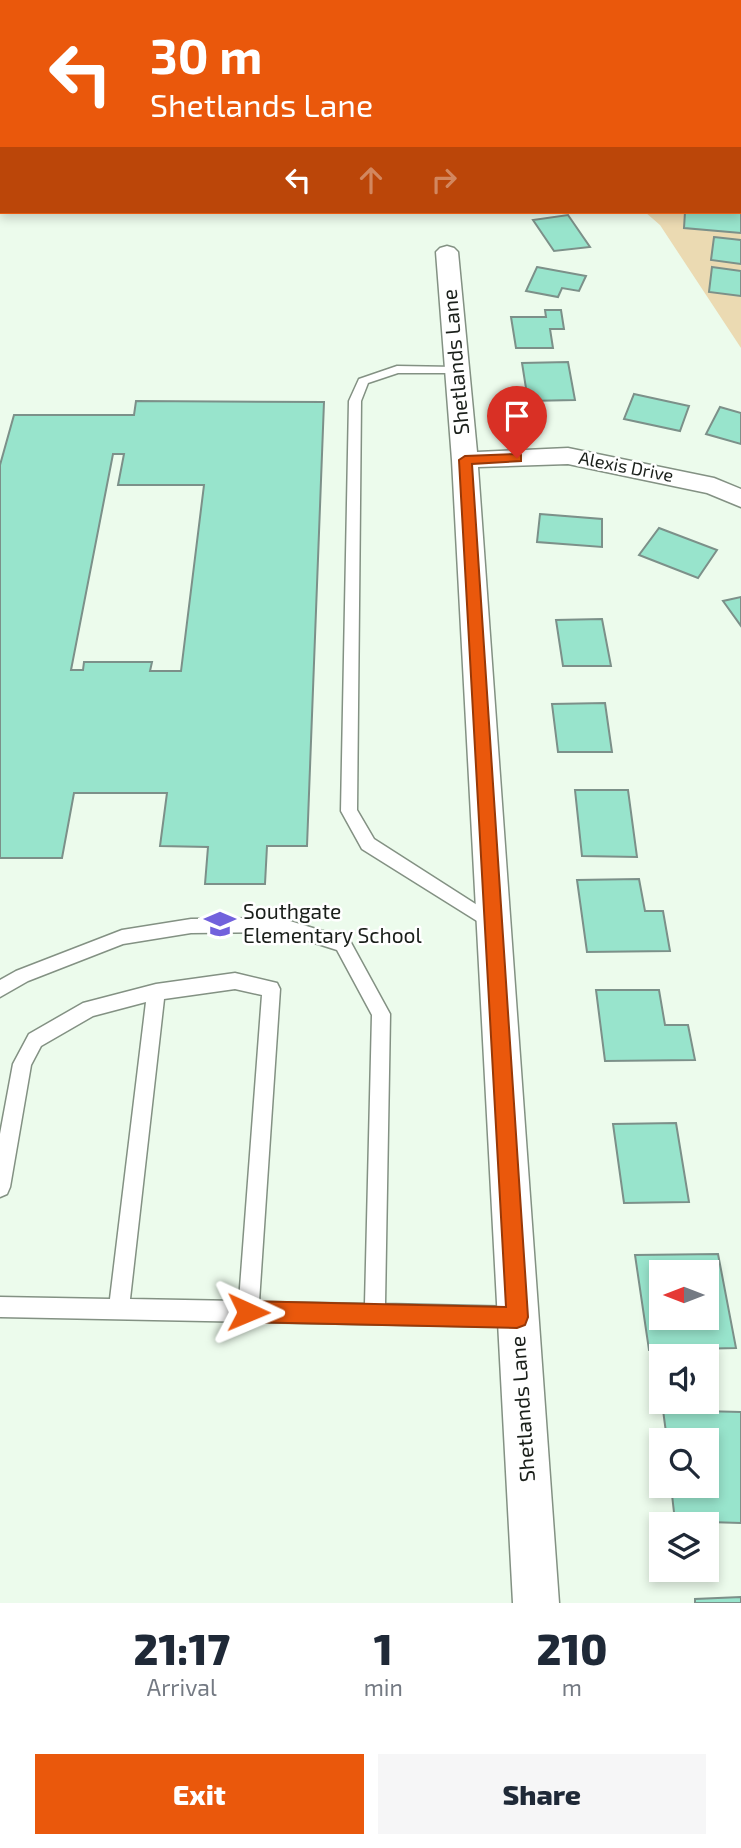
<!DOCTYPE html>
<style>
:root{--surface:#fff;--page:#f6f6f7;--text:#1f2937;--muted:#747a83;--accent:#ea580c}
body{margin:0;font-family:"Exo 2",sans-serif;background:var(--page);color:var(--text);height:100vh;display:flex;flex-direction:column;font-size:26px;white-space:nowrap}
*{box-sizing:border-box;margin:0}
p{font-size:23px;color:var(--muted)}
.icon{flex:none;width:38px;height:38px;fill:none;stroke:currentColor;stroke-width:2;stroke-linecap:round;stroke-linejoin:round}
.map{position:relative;height:1603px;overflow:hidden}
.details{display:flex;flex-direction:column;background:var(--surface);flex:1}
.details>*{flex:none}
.guide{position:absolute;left:0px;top:0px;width:742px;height:214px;box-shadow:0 4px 10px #0003;background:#ea580c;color:#fff;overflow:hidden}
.needle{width:46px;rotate:270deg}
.fabs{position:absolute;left:649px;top:1260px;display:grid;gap:14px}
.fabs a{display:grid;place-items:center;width:70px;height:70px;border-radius:0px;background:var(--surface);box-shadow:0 4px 10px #0003;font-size:35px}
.pin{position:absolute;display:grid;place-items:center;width:60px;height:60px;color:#fff;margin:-72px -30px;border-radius:50% 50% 50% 0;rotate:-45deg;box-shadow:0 0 7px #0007}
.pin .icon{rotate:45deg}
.me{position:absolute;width:77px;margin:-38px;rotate:91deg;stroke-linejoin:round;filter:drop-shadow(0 0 5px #0008)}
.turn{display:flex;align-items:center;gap:24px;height:147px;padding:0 35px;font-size:32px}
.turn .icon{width:91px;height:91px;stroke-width:2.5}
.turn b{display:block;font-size:49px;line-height:60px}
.lanes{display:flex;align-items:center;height:66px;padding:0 35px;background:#0003;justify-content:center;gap:35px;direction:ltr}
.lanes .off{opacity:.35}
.eta{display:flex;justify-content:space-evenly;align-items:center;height:119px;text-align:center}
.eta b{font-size:42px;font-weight:800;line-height:49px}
.action{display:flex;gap:14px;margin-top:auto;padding:14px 35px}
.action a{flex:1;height:80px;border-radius:0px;background:var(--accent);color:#fff;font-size:28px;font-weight:800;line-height:80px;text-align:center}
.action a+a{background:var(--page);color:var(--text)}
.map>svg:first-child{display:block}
.green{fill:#ebdab2}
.building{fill:#98e4cc;stroke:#7c9089;stroke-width:2;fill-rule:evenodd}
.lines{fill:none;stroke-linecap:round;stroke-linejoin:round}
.service-casing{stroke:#839183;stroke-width:3}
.minor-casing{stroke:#839183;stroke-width:3}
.service{fill:#fff;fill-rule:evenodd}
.minor{fill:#fff;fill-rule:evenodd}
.route{fill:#ea580c;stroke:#983908;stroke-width:2}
.labels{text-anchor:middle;stroke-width:5;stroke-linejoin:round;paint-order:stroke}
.far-street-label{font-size:18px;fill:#1a1f1a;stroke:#fff}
.street-label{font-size:21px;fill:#1a1f1a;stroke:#fff}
.poi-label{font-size:21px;fill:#1a1f1a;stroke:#fff;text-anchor:start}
</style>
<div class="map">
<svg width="741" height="1603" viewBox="0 0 741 1603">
<rect width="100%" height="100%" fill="#ecfbec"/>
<g class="green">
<path d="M0 0H652L655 2H2V212H5L0 214Z"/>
<path d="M740 52 741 53V348L660 225 645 212H740Z"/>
</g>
<g class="building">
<path d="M685 212H741V233L684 228Z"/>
<path d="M568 215 590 247 554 251 533 220Z"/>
<path d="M714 237 741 240V264L711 260Z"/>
<path d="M537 267 586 276 579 291 562 288 558 297 526 291Z"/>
<path d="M712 267 741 271V296L709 292Z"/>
<path d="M545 310H561L564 329H550L553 348H516L511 317H546Z"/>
<path d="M568 362 575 400 528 401 522 363Z"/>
<path d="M634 394 689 406 680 431 624 419Z"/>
<path d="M136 401 324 402 307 846H267L265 884H205L208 847 160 846 167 793H74L62 858H0V465L14 415H134ZM113 454H124L118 485H204L181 671H150L152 662H84L83 670H71Z"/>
<path d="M720 407 741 413V444L706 434Z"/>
<path d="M540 514 602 519V547L537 542Z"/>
<path d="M659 528 717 550 698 578 639 555Z"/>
<path d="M741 597V626L723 601Z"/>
<path d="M602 619 611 666H563L556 620Z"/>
<path d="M605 703 612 752H558L552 704Z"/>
<path d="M575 790H628L637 857 582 856Z"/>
<path d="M639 879 645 911H663L670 951 587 952 577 880Z"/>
<path d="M596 990H659L665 1025H688L695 1060 605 1061Z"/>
<path d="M676 1123 689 1202 624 1203 613 1124Z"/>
<path d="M718 1254 736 1348 649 1350 635 1255ZM662 1272H707V1318H662Z"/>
<path d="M663 1410 741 1412V1523L675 1521 671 1486H707V1440H667Z"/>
<path d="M741 1597V1603H695V1599Z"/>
</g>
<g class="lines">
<defs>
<g id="service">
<path d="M397 366 456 367 462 370 456 373H398L368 383 361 401 357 810 374 839 499 919 501 924 499 929 493 931 362 849 341 811 349 401 359 379Z"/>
<path d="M280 918 349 939 390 1014 385 1304 517 1307 524 1310 527 1317 524 1324 517 1327 0 1317V1297L110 1299 146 1002 93 1016 41 1046 31 1065 10 1187 7 1194 0 1197V1134L13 1064 29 1034 83 1003 156 984 235 973 277 983 280 989 259 1302 365 1304 372 1015 337 950 280 932 191 933 123 944 28 981 0 997V980L16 971 122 930 191 919ZM235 989 262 995 239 1301 130 1299 164 999Z"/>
</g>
<path id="minor" d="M447 246 454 248 458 252 477 452 568 448 714 478 741 489V507L707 493 568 464 478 467 559 1603H513L452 460 436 252 440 248Z"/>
</defs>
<use href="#service" class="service-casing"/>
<use href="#minor" class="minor-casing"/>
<use href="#service" class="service"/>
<use href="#minor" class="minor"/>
</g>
<path class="route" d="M517 454 521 455V461L472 464 528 1317 525 1325 517 1328 248 1322 240 1319 237 1312 240 1304 248 1301 506 1307 459 460 465 456Z"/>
<defs>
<symbol id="school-bare" viewBox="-9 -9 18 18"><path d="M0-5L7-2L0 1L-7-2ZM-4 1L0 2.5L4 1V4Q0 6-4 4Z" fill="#7161dc" stroke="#fff" stroke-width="2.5" paint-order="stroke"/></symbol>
</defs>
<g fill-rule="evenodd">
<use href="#school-bare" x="198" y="902" width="44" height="44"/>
</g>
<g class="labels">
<g class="far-street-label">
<text transform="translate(626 467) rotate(11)" y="6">Alexis Drive</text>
</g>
<g class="street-label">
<text transform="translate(456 362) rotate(-95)" y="7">Shetlands Lane</text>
<text transform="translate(523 1409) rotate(-94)" y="7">Shetlands Lane</text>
</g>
<g class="poi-label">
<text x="243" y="919">Southgate<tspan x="243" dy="24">Elementary School</tspan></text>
</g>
</g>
</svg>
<div class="fabs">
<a><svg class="needle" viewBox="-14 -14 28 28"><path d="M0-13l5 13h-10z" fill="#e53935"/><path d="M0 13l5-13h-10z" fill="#747a83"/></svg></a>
<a><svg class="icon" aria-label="sound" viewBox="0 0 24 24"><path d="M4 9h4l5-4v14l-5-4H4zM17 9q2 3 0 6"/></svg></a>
<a><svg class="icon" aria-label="search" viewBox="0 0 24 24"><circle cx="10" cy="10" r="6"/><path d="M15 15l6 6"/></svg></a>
<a><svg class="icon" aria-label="layers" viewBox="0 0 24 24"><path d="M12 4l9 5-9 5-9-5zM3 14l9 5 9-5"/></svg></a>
</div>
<div class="pin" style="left:517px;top:458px;background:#d93025"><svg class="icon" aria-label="arrive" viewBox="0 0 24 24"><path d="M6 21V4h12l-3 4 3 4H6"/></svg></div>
<svg class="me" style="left:248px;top:1312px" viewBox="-20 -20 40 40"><path d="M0-17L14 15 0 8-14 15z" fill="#ea580c" stroke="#fff" stroke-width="4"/></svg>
<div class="guide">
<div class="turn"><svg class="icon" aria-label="left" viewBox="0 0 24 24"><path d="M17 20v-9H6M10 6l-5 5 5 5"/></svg><div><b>30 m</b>Shetlands Lane</div></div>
<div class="lanes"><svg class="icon" aria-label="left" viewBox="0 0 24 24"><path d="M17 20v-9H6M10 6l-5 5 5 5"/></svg><svg class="icon off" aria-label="ahead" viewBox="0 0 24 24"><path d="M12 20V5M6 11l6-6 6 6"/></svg><svg class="icon off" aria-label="right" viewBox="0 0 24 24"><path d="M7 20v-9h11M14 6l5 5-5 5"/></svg></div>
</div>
</div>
<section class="details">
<div class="eta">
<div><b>21:17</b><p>Arrival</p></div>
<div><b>1</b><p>min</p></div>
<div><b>210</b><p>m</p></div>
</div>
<div class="action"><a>Exit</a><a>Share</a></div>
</section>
